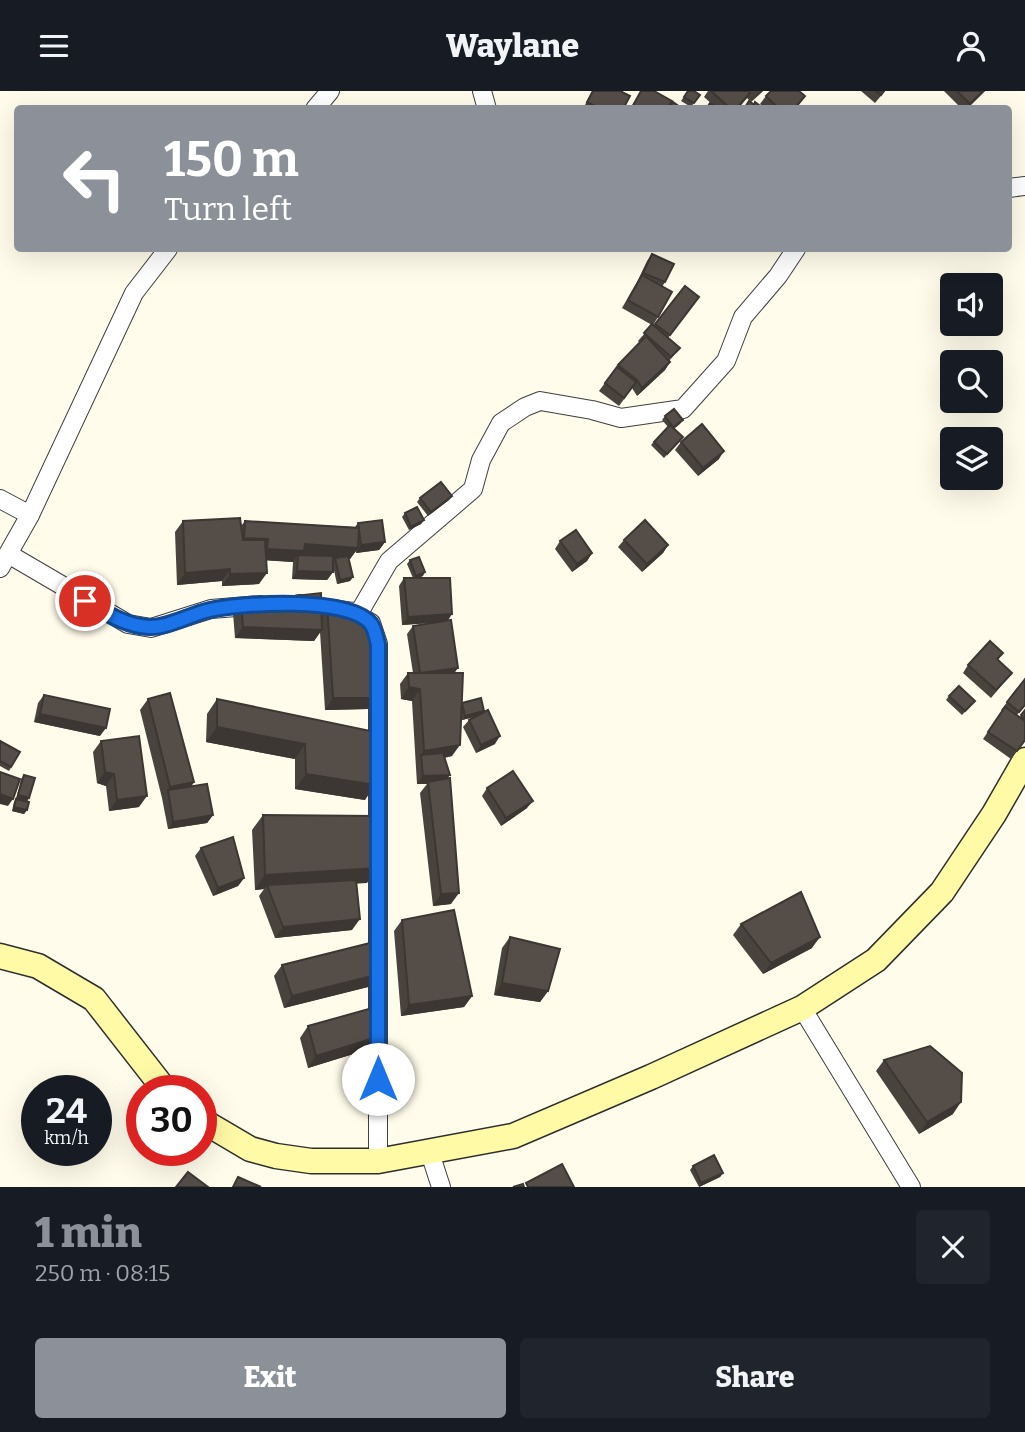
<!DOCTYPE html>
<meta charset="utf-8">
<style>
:root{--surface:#171b24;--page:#20242c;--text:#f1f3f6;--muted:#9ea1a6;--accent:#8c9099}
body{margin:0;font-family:Bitter,serif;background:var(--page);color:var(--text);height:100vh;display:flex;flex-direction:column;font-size:26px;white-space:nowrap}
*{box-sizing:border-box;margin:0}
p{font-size:23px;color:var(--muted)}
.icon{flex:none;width:38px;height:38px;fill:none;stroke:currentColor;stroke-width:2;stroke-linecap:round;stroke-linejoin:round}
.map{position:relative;height:1096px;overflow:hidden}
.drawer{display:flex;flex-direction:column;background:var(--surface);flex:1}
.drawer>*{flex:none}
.hud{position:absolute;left:14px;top:14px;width:998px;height:147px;border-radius:7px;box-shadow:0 7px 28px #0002;background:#8c9099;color:#fff;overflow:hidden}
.fabs{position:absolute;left:940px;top:182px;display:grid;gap:14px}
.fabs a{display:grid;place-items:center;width:63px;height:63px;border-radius:7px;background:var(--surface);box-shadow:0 7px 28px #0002;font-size:35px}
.speed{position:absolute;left:21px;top:984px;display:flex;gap:14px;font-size:35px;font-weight:700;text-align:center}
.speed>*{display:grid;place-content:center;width:91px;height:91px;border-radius:50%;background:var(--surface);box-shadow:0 7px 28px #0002;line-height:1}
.speed small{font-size:18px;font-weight:400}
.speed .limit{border:10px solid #d22;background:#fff;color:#111}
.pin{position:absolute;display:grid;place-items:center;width:60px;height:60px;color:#fff;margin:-30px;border:4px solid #fff;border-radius:50%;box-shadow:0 2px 7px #0007}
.me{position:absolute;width:77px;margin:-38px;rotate:0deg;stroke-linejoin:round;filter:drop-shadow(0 0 5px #0008)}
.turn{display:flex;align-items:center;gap:24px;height:147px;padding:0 35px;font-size:32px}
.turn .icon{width:91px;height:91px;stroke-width:2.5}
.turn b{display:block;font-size:49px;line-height:60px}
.round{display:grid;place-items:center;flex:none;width:74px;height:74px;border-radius:7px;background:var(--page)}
.headline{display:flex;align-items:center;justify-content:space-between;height:119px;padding:0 35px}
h1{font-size:42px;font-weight:800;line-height:52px;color:var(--accent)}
.primary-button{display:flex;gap:14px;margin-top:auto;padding:14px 35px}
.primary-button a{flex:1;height:80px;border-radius:7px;background:var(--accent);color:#fff;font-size:28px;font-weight:800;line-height:80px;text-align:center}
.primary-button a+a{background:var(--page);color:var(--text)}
header{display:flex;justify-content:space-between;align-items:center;height:91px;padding:0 35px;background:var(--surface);font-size:32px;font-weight:800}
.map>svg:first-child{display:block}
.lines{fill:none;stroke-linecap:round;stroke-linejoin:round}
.minor-casing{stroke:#3f3f3f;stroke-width:20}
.secondary-casing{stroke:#2e2e2e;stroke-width:27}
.minor{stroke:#fff;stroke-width:18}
.secondary{stroke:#fffaa6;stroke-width:24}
.wall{fill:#49433e}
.shaded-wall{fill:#3c3732}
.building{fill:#554e48;stroke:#3c3732;stroke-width:2}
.route-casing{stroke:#114b97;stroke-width:18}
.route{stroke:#1a73e8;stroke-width:12}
</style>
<header><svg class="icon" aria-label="menu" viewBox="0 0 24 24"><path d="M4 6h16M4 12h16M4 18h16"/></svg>Waylane<svg class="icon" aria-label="person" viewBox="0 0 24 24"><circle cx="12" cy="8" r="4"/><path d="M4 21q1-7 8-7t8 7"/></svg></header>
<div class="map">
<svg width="1025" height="1096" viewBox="0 0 1025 1096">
<rect width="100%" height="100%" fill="#fffceb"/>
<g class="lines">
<defs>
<g id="minor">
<path d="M482 0 487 18"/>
<path d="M315 18 330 0"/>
<path d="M1008 97 1025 95"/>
<path d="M0 408 30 424"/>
<path d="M10 464 128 533 151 537 211 518 261 514"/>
<path d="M0 477 30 424 134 202 168 158"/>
<path d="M299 513 352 521 371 532 378 553V1070"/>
<path d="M352 521 360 520 389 470 473 398 481 369 501 332 525 316 540 310 592 319 621 327 683 318 726 270 743 226 778 185 796 158"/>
<path d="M802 917 911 1096"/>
<path d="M430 1062 441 1096"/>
</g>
<g id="secondary">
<path d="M0 865 38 875 94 908 165 999"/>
<path d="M201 1029 250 1058 276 1065 311 1070H378L513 1045 651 986 802 917 876 869 942 801 994 723 1025 669"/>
</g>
</defs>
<use href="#minor" class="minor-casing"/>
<use href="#secondary" class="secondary-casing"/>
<use href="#minor" class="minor"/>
<use href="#secondary" class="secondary"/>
</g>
<g class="wall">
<path d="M592 0H623V18H583Z"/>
<path d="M688 0 700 4 691 16 681 10Z"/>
<path d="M708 0H763L751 11 747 7 738 18H707L710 12 712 13 704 6Z"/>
<path d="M861 0H885L875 12Z"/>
<path d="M944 0H985L967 18H962Z"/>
<path d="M766 5H805L796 18H765L760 13Z"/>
<path d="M652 163 665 191 662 196 658 226 653 234 654 235 685 195 699 206 668 247 680 257 669 270 670 271 665 279 637 305 632 297 619 315 599 300 618 274 640 252 638 250 652 234 622 217 638 189 647 170Z"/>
<path d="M665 325 683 329 680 333 674 338 683 346 664 367 651 354 668 336 662 329Z"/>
<path d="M681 351 719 368 698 385 675 359Z"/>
<path d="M452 405 449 409 428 425 417 411 420 407Z"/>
<path d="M405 422 424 429 421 433 409 439 402 426Z"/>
<path d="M183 430 241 435 245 430 355 436 358 432 385 451 379 459 356 462V460L350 468H348L353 486 350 490 337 493 333 475V481L327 489 292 488 293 471 266 469 259 493 222 495V490L177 494 175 441Z"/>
<path d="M624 449 668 454 663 462 642 481 618 456Z"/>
<path d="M560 450 592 462 587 470 572 481 555 458Z"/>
<path d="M410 469 423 485 417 487 447 530 455 582 461 612 482 622 495 653 476 662 463 636 469 629 475 626 462 629 461 624 452 665 444 667 448 687 451 813 433 815 420 702 427 693H417L412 610 401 608 400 593 408 582H413L407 543 413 535 439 531 402 534 399 495 404 487H413L407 473Z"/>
<path d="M241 511 321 519 327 511 368 618 325 619 320 541 314 550 235 547 233 522Z"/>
<path d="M1003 562 998 569 1012 582 991 607 963 582 968 574Z"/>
<path d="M1025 588V614L1017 624 1020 626 1025 619V650L1011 668 983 648 1002 620 1001 619Z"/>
<path d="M44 604 100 645 34 631 38 612Z"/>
<path d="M949 605 975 610 962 624 946 609Z"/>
<path d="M148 608 194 691 191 696 213 724 207 732 168 738 162 707 140 619Z"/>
<path d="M217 608 380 642 365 709 295 698V668L206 651 207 623Z"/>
<path d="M0 650 20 661 9 680 0 675Z"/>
<path d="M101 650 139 716 109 720 106 695 97 692 93 661Z"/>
<path d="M24 684 27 710V719L24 723 12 720 14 711 16 708 21 688Z"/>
<path d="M487 697 527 717 501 735 482 705Z"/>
<path d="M263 724 367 792H356L352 839 275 847 259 805 264 798 255 799 252 739Z"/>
<path d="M201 757 244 787 238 795 213 805 195 765Z"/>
<path d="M402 829 472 905 464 916 401 925 394 840Z"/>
<path d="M741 833 812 857 763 883 733 844Z"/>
<path d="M510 846 548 900 540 911 494 904 502 857Z"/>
<path d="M282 874 368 896 284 917 274 885Z"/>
<path d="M308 935 384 944 376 956 308 977 300 947Z"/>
<path d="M884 969 953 1023 919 1043 876 980Z"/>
<path d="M693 1075 723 1082 720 1086 699 1096 690 1079Z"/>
</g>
<g class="shaded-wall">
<path d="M760 0H763L751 11 757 4Z"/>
<path d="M983 0H985L966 18 970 13Z"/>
<path d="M670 271 665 279 637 305 642 297Z"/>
<path d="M724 360 719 368 698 385 703 377Z"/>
<path d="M452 405 449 409 428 425 431 421Z"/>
<path d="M424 429 421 433 409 439 411 436Z"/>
<path d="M244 447 268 448 260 459 236 458Z"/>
<path d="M385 451 379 459 356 462 361 454Z"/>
<path d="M305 453 358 457 350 468 297 465 293 471 259 469 267 458Z"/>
<path d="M668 454 663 462 642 481 647 473Z"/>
<path d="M592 462 587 470 572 481 577 473Z"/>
<path d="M230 478 222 490 177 494 185 482Z"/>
<path d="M297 480 333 481 327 489 292 488Z"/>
<path d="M425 481 423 485 413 489 416 485Z"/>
<path d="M267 482 259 493 222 495 230 483Z"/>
<path d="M353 486 350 490 337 493 340 489Z"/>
<path d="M452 523 447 531 402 534 408 526Z"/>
<path d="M243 536 322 539 314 550 235 547Z"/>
<path d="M458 577 453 584 420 583Z"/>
<path d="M409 596 420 598 412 610 401 608Z"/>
<path d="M333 607H376L368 618 325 619Z"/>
<path d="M484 620 481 624 462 629 465 625Z"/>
<path d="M40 623 106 637 100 645 34 631Z"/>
<path d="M217 636 305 653 295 668 206 651Z"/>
<path d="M500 645 495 653 476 662 481 654Z"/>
<path d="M460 654 452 665 422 671 421 664 424 660Z"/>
<path d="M105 681 114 683 106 695 97 692Z"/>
<path d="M306 683 375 694 365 709 295 698Z"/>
<path d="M450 684 445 691H428L427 693H417L423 685Z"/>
<path d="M194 691 186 702 168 699 170 696Z"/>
<path d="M0 703 13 708 8 715 0 713Z"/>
<path d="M18 704 29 707 27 711 15 708Z"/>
<path d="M147 705 139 716 109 720 117 709Z"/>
<path d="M533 710 527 717 501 735 506 727Z"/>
<path d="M14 716 27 719 24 723 12 720Z"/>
<path d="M213 724 207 732 168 738 173 731Z"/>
<path d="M378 777 367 792 269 798 267 794 264 798 255 799 265 784Z"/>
<path d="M244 787 238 795 213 805 218 797Z"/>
<path d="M459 802 451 813 433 815 441 803Z"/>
<path d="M360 828 352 839 275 847 283 836Z"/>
<path d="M820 846 812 857 763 883 771 872Z"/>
<path d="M376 884 368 896 284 917 292 905Z"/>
<path d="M502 892 548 900 540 911 494 904Z"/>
<path d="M472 905 464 916 401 925 409 914Z"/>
<path d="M384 944 376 956 308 977 316 965Z"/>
<path d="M961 1011 953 1023 919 1043 927 1031Z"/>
<path d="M723 1082 720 1086 699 1096 701 1092Z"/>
</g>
<g class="building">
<path d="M593 0H620L630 5 623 18H600L587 11Z"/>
<path d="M641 0H654L672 10 669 15 674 18H631Z"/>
<path d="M688 0H694L700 4 694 12 684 6Z"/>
<path d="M711 0H748L750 2 736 18H731Z"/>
<path d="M771 0H799L805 5 794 18H779L766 5Z"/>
<path d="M876 0H884L881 4Z"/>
<path d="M957 0H983L970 13Z"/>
<path d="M749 10 760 18H744Z"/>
<path d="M673 11 680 16 679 18H674L670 15Z"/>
<path d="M755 11 764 18H760L754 14Z"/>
<path d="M710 12 718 18 707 17Z"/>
<path d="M652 163 674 173 665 191 643 182Z"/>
<path d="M642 184 672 201 658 226 628 209Z"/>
<path d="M685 195 699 206 670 244 655 233Z"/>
<path d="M652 233 680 257 671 266 644 242Z"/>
<path d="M646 245 670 271 642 297 637 289 618 274Z"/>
<path d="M617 276 636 291 624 307 605 292Z"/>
<path d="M674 318 683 329 673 336 665 325Z"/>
<path d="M702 333 724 360 703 377 681 351Z"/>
<path d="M670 334 683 346 667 363 654 351Z"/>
<path d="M441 391 452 405 431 421 420 407Z"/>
<path d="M417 416 424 429 411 436 405 422Z"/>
<path d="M240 427 243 449H265L267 482 230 483V478L185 482 183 430Z"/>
<path d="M382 429 385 451 361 454 358 432Z"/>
<path d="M645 429 668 454 647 473 624 449Z"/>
<path d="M245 430 359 437 358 457 305 453 304 460 267 458 268 448 244 447Z"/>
<path d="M576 439 592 462 577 473 560 450Z"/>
<path d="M298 464 333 465V481L297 480Z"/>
<path d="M348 465 353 486 340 489 335 467Z"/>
<path d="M419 466 425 481 416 485 410 469Z"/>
<path d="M404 487H450L452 523 408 526Z"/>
<path d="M321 502 322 539 243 536 241 511Z"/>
<path d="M327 511 371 523 376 607H333Z"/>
<path d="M451 529 458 577 420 582 413 535Z"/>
<path d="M990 550 1003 562 997 568 1012 582 996 599 968 574Z"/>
<path d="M408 582H463L460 654 424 660 420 598 409 596Z"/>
<path d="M1025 588V614L1019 621 1007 611Z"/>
<path d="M959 595 975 610 965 620 949 605Z"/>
<path d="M170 602 194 691 170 696 148 608Z"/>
<path d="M44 604 110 618 106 637 40 623Z"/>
<path d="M481 607 484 620 465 625 462 612Z"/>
<path d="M217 608 380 642 375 694 306 683 305 653 217 636Z"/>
<path d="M1005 616 1025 630V649L1017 660 988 641Z"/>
<path d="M488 619 500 645 481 654 469 629Z"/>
<path d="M1025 619V629L1021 624Z"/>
<path d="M139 645 147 705 117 709 114 683 105 681 101 650Z"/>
<path d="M0 650 20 661 11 676 0 670Z"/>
<path d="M443 662 450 684 423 685 421 664Z"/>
<path d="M513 680 533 710 506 727 487 697Z"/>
<path d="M0 681 20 688 13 708 0 703Z"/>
<path d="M24 684 35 687 29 707 18 704Z"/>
<path d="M450 687 459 802 441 803 428 691Z"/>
<path d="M207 693 213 724 173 731 168 699Z"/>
<path d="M16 708 29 711 27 719 14 716Z"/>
<path d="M263 724 375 725 378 777 265 784Z"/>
<path d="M233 746 244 787 218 797 201 757Z"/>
<path d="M356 789 360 828 283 836 267 794Z"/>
<path d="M801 801 820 846 771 872 741 833Z"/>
<path d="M454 819 472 905 409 914 402 829Z"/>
<path d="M510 846 560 858 548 900 502 892Z"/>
<path d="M370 852 376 884 292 905 282 874Z"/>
<path d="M376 916 384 944 316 965 308 935Z"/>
<path d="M930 955 962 982 961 1011 927 1031 884 969Z"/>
<path d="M714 1064 723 1082 701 1092 693 1075Z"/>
<path d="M562 1073 574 1096H528L526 1092Z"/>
<path d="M188 1081 208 1096H176Z"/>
<path d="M238 1086 261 1096H233Z"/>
<path d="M523 1093 524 1096H513Z"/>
</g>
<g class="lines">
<defs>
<path id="route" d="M85 510C105 521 125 535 149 536 168 537 191 523 210 519 241 512 350 505 371 533 375 538 376 547 378 553V988"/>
</defs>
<use href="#route" class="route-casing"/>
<use href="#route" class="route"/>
</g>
</svg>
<div class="fabs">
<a><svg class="icon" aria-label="sound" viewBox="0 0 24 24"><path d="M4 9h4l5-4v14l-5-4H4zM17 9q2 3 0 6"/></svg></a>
<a><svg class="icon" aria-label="search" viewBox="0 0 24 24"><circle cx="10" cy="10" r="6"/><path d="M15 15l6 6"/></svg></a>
<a><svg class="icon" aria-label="layers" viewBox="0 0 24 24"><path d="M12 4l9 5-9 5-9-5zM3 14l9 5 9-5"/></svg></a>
</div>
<div class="speed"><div>24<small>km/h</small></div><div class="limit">30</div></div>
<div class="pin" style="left:85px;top:510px;background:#d93025"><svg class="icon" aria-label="arrive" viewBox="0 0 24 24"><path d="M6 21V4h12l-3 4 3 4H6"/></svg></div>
<svg class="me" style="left:378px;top:988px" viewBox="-20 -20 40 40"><circle r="19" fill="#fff"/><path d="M0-13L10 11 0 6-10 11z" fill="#1a73e8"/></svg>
<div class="hud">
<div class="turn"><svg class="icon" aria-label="left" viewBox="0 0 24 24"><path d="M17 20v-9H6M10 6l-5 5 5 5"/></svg><div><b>150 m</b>Turn left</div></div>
</div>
</div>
<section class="drawer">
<div class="headline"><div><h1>1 min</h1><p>250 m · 08:15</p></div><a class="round"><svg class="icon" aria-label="close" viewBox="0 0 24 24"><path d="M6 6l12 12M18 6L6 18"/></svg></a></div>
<div class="primary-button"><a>Exit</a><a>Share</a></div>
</section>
